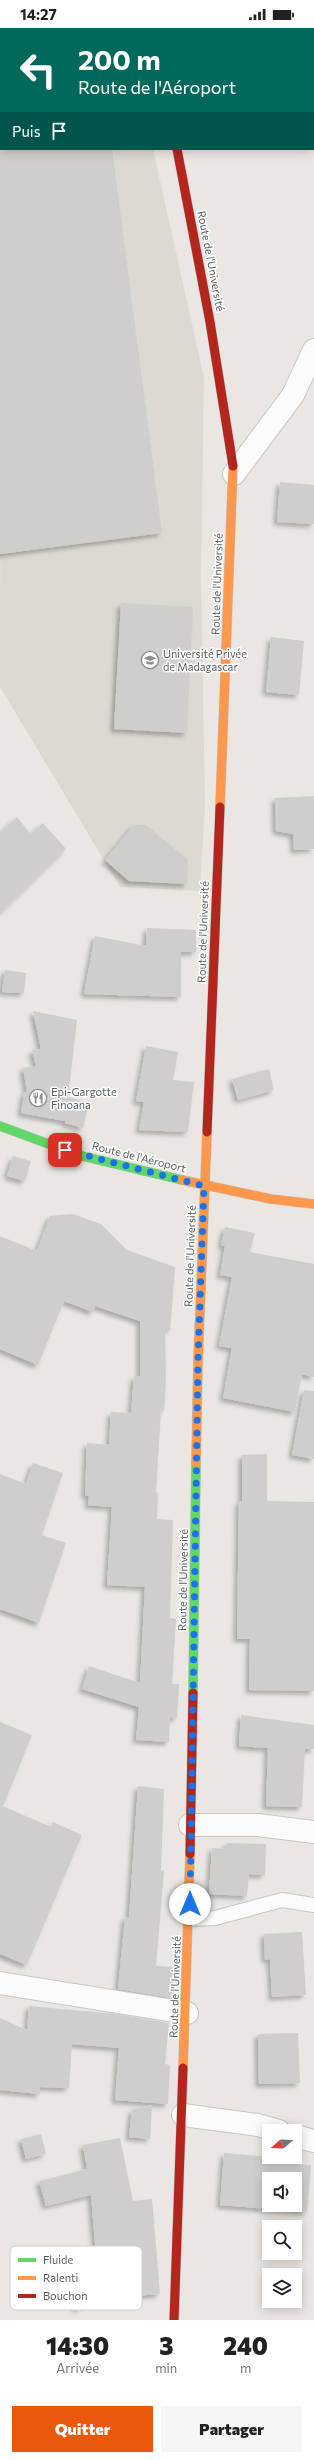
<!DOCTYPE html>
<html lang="fr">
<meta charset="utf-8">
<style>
:root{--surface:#fff;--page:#f6f6f6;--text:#202124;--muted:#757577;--accent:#ea580c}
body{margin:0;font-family:Commissioner,sans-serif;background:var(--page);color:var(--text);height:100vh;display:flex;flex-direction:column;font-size:15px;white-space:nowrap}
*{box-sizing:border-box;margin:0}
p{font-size:13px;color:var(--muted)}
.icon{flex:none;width:22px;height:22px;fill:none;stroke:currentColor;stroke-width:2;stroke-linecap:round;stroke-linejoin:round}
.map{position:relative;height:2292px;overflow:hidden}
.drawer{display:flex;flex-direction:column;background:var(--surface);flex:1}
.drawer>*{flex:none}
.top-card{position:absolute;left:0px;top:0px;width:314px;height:122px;box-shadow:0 2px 10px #0003;background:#00695c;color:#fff;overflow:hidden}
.needle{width:26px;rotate:251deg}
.tools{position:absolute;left:262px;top:2096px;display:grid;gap:8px}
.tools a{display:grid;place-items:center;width:40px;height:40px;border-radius:0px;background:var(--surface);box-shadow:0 2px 10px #0003;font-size:20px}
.pin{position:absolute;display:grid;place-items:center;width:34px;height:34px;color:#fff;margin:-17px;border-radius:8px;box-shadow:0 2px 6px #0006}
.me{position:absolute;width:44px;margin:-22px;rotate:0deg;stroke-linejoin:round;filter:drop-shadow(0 0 3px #0008)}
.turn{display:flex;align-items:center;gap:14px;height:84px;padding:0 12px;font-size:18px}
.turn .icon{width:52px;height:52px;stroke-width:2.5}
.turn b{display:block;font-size:28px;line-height:34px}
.then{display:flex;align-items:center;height:38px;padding:0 12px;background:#0003;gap:8px;font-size:15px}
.eta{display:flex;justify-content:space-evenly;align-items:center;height:68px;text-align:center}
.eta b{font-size:24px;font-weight:800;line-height:28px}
.cta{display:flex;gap:8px;margin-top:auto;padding:8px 12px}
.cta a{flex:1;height:46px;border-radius:0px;background:var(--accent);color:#fff;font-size:16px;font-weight:800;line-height:46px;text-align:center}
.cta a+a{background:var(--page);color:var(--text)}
.status{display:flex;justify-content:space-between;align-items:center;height:28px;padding:0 20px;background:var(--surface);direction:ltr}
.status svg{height:11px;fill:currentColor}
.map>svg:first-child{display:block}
.education{fill:#dcd9d2}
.building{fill:#d0cecc;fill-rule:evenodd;filter:url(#shadow)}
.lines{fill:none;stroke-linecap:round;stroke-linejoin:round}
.lane-casing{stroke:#c6c6c5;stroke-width:16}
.street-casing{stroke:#c6c6c5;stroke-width:24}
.fast-casing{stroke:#c6c6c5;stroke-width:10}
.slow-casing{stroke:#c6c6c5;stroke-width:10}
.jam-casing{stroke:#c6c6c5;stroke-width:10}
.lane{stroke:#fcfbfb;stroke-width:14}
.street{stroke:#fcfbfb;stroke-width:22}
.fast{stroke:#63d668;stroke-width:9}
.slow{stroke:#ff974d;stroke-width:9}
.jam{stroke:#b3261e;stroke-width:9}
.route{stroke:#1a73e8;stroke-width:7;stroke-dasharray:0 12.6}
.labels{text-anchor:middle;stroke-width:3;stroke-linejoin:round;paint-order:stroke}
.street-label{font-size:11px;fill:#585e62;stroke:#fff}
.poi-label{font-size:11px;fill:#585e62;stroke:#fff;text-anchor:start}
.key{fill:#fff;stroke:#cdcfd0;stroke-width:1}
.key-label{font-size:11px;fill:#585e62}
</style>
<div class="status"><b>14:27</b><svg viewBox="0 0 49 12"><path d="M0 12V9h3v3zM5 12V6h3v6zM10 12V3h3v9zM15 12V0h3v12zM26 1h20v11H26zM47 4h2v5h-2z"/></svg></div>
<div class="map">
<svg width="314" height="2292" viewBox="0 0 314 2292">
<defs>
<filter id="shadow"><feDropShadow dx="-3.5" dy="3.5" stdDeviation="2" flood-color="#0004"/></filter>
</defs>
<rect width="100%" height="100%" fill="#eae7e2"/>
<path class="education" d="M1 54V121H153L204 350 201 547 205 777 200 863 120 859 0 659Z"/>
<g class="building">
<path d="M0 121H112L162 505 0 526Z"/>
<path d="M280 454 314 457V496L277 494Z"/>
<path d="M121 575 193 579 187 705 114 701Z"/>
<path d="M271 609 304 613 299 667 266 664Z"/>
<path d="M314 768V821L294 822 293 806 276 803 275 770Z"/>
<path d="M17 789 31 806 43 795 66 821 0 885V805Z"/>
<path d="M134 797H146L188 832 187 856 129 853 105 832Z"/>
<path d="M147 900 196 902V924H181V969L84 966 95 908 146 918Z"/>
<path d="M5 942 26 945 24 965 2 964Z"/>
<path d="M33 983 77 992 68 1069 89 1075 83 1100 65 1095V1093L21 1085 24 1065 27 1064 23 1040 36 1038 32 1022 41 1021Z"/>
<path d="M146 1018 178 1024 173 1052 194 1054 188 1104 139 1102 144 1074 136 1073Z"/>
<path d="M269 1041 274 1062 238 1072 232 1051Z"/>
<path d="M13 1128 31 1133 25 1153 7 1148Z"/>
<path d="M73 1186 101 1196 127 1222 175 1239 170 1303 165 1301 166 1351 164 1383H161L156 1464 158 1465 157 1491 173 1492 170 1590 176 1591 172 1656H179L177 1690 170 1689 169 1714 136 1712 139 1679 82 1661 89 1638 140 1655 145 1559 107 1557 112 1479 88 1477 89 1468 85 1467 87 1415 109 1417 111 1384 131 1385 134 1348 140 1349V1293L95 1278 93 1284 64 1273 38 1337 0 1321V1208L37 1223 50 1188Z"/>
<path d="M225 1199 255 1205 250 1224 314 1236V1349L302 1346 295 1384 223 1370 232 1320 219 1318 232 1249 220 1247 225 1218 221 1217Z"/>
<path d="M304 1362 314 1363V1431L292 1427Z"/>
<path d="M267 1426V1473L314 1474V1663L249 1662 250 1611H237L239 1473H242V1427Z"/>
<path d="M33 1435 63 1445 42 1507 66 1515 39 1595 0 1581V1446L26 1456Z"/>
<path d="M241 1687 314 1697V1721H305L302 1779 266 1778 268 1720 239 1718Z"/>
<path d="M0 1694 32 1707 3 1778 51 1799 53 1794 82 1807 27 1937 0 1926Z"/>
<path d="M138 1758 164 1761 161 1842 164 1843 156 1938 174 1939 171 1970 118 1961 125 1889H129Z"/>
<path d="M227 1815 266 1816 265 1847 249 1846 247 1868 209 1866 212 1820 226 1821Z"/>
<path d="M302 1904 306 1967 272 1969 270 1931 265 1932 264 1906Z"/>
<path d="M29 1978 117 1986 169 1995 165 2036 170 2037 168 2076 115 2072 119 2020 72 2016 69 2060 40 2059V2066L0 2062V1990L27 2002Z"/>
<path d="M298 2005 300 2055 259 2056 258 2006Z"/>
<path d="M152 2077 150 2111 129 2109 132 2082Z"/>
<path d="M41 2106 46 2126 26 2131 21 2111Z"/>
<path d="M120 2110 133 2173 152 2171 160 2266 133 2268 132 2252 77 2281 59 2247 96 2227 91 2167 46 2178 39 2153 87 2141 83 2117Z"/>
<path d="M224 2125 281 2130 280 2135 311 2137 307 2184 220 2177ZM269 2151H295V2177H269Z"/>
</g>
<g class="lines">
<defs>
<path id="lane" d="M189 1891 215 1890 282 1872 314 1877"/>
<g id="street">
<path d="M234 446 293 367 314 322"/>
<path d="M190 1797H258L314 1804"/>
<path d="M0 1955 187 1985"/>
<path d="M183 2087 258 2097 279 2103"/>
<path d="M295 2108 314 2113"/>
</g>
<g id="fast">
<path d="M0 1098 78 1127 182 1152"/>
<path d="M193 1665 196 1435"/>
</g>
<g id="slow">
<path d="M154 0V1"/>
<path d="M220 779 233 438"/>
<path d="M182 1152 271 1171 314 1176"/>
<path d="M196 1435 198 1333 207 1104"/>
<path d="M183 2040 190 1826"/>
</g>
<g id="jam">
<path d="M177 121 210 294 233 438"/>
<path d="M207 1104 220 779"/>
<path d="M190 1826 193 1665"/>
<path d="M174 2292 183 2040"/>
</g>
</defs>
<use href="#lane" class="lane-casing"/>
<use href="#street" class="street-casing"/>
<use href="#fast" class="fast-casing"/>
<use href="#slow" class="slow-casing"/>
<use href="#jam" class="jam-casing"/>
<use href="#lane" class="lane"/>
<use href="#street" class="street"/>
<use href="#fast" class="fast"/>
<use href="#slow" class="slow"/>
<use href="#jam" class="jam"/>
</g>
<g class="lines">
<path class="route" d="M65 1122 204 1158 198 1332 190 1876"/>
</g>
<defs>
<symbol id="university-ring" viewBox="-11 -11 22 22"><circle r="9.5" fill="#fff" stroke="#8b8e8f" stroke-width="1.5"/><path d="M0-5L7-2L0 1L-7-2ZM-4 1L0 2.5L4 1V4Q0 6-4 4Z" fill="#8b8e8f"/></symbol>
<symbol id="restaurant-ring" viewBox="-11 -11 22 22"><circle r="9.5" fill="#fff" stroke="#8b8e8f" stroke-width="1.5"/><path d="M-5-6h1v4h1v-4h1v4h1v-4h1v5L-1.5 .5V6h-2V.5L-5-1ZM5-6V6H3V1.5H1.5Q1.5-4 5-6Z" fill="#8b8e8f"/></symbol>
</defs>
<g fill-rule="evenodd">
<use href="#university-ring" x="140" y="622" width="20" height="20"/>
<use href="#restaurant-ring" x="28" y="1060" width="20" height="20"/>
</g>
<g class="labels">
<g class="street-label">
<text transform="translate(211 233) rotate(79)" y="4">Route de l'Université</text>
<text transform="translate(217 556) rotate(-88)" y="4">Route de l'Université</text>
<text transform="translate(203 904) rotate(-88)" y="4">Route de l'Université</text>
<text transform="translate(139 1129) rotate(14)" y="4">Route de l'Aéroport</text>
<text transform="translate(190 1228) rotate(-88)" y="4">Route de l'Université</text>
<text transform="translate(183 1552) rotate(-89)" y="4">Route de l'Université</text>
<text transform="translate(175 1959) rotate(-88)" y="4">Route de l'Université</text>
</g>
<g class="poi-label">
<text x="163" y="630">Université Privée<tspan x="163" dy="13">de Madagascar</tspan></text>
<text x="51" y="1068">Epi-Gargotte<tspan x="51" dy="13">Finoana</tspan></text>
</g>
</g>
<rect x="10" y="2218" width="132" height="64" rx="6" class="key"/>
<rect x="18" y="2230" width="18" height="4" fill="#63d668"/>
<rect x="18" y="2248" width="18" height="4" fill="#ff974d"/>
<rect x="18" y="2266" width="18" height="4" fill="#b3261e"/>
<g class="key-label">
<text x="43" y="2236">Fluide</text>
<text x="43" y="2254">Ralenti</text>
<text x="43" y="2272">Bouchon</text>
</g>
</svg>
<div class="tools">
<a><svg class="needle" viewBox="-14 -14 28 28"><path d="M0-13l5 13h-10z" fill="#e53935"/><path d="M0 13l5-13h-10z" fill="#757577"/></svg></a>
<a><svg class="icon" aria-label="sound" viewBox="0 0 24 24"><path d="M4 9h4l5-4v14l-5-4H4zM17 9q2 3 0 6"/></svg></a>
<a><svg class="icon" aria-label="search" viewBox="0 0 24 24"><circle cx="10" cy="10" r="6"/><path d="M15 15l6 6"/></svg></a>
<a><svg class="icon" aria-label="layers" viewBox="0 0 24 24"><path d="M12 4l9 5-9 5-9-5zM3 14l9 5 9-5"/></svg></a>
</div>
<div class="pin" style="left:65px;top:1122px;background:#d93025"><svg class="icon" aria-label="arrive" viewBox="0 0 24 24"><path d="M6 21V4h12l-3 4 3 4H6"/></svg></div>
<svg class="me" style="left:190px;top:1876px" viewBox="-20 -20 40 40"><circle r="19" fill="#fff"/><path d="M0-13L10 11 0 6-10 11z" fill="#1a73e8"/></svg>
<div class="top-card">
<div class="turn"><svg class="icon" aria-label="left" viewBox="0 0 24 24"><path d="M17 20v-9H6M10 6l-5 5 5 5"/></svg><div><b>200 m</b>Route de l'Aéroport</div></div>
<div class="then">Puis<svg class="icon" aria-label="arrive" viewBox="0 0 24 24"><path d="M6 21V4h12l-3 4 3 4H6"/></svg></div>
</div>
</div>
<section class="drawer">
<div class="eta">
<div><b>14:30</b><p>Arrivée</p></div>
<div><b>3</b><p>min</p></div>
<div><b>240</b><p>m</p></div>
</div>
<div class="cta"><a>Quitter</a><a>Partager</a></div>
</section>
